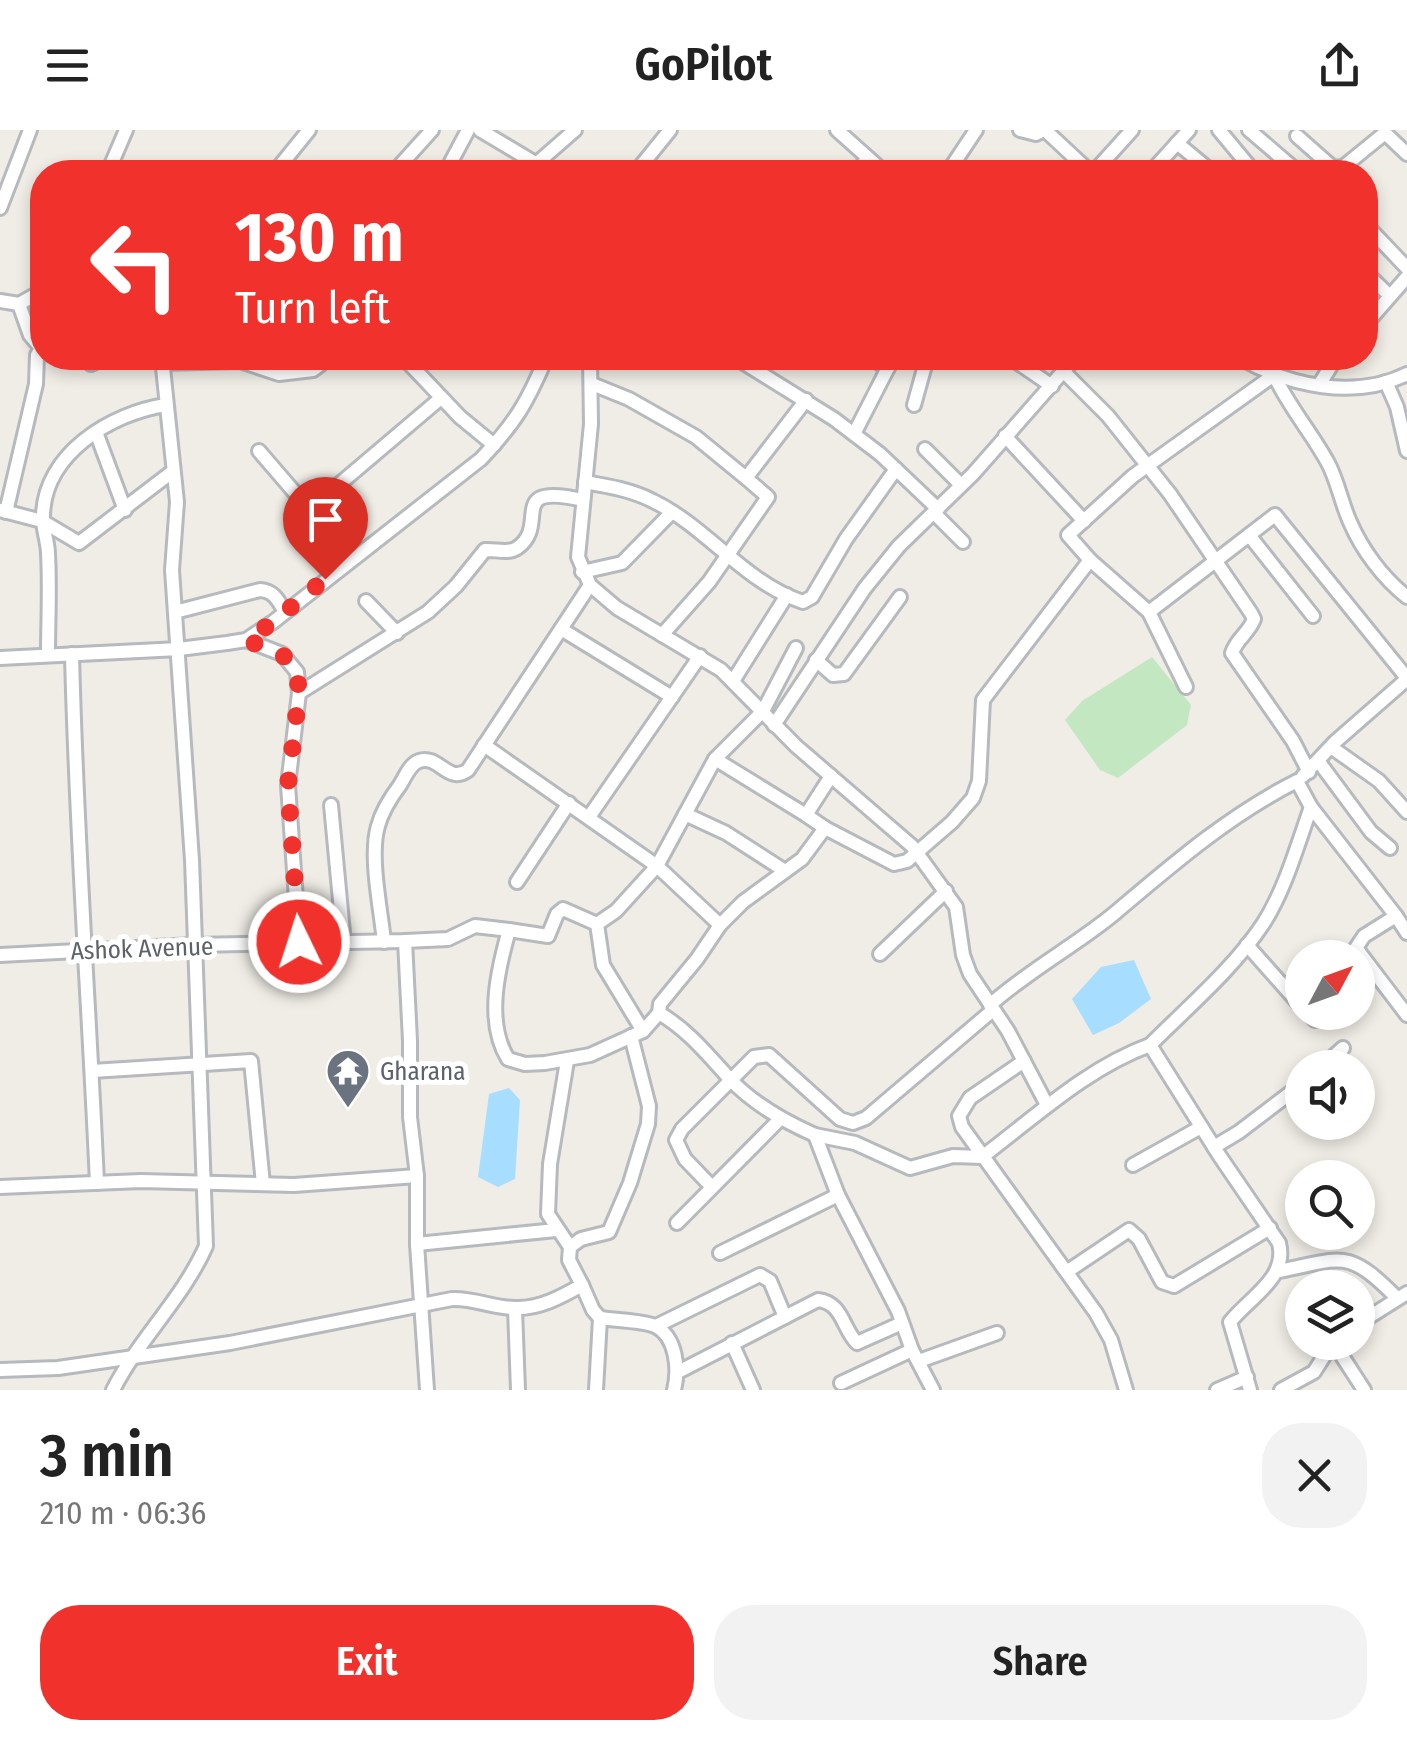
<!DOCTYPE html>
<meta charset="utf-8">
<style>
:root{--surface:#fff;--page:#f2f2f2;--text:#222;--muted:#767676;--accent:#f0312c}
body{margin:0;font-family:"Fira Sans Condensed",sans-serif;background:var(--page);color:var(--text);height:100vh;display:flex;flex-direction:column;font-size:38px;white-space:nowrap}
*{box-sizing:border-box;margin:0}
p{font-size:32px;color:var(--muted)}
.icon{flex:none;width:55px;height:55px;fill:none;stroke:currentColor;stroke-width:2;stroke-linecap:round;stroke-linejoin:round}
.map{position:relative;height:1260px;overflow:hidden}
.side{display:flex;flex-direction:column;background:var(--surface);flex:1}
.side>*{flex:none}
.guide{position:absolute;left:30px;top:30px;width:1348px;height:210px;border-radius:40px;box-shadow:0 5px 15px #0003;background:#f0312c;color:#fff;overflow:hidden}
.needle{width:65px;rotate:49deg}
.tools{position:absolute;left:1285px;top:810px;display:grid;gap:20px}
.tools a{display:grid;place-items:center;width:90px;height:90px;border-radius:50%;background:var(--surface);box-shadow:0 5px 15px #0003;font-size:50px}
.pin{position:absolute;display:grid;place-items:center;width:85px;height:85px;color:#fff;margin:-102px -42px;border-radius:50% 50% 50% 0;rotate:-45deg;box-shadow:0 0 10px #0007}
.pin .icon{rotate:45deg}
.me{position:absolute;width:110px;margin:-55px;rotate:356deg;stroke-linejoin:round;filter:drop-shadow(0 0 8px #0008)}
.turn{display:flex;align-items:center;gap:35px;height:210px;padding:0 40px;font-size:45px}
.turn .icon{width:130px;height:130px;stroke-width:2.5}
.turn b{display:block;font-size:70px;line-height:85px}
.round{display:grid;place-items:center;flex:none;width:105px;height:105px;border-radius:40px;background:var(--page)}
.head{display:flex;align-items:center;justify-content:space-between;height:170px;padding:0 40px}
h1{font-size:60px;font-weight:600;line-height:75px}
.primary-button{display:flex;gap:20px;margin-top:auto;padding:20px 40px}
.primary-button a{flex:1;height:115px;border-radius:40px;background:var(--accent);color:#fff;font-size:40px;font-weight:600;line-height:115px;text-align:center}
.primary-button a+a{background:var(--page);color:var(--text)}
header{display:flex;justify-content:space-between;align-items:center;height:130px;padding:0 40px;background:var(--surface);font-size:45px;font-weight:600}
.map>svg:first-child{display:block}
.green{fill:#c3e8c1}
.water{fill:#a7ddff}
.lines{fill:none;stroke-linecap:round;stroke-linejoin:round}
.street-casing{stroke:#b6b9bd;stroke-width:18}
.street{stroke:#fff;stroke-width:12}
.route{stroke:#f0312c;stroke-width:18;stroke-dasharray:0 32.4}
.labels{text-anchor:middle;stroke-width:10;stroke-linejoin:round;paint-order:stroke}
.street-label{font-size:25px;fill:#5d6267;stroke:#fff}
.worship-label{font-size:25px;fill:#5b616d;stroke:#fff;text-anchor:start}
</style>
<header><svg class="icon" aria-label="menu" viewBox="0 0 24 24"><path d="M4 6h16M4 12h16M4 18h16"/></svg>GoPilot<svg class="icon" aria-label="share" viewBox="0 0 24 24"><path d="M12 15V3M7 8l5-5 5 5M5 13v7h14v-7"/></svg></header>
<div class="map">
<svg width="1407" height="1260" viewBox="0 0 1407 1260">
<rect width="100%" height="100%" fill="#f0ede6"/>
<path class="green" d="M1152 527 1191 575 1187 595 1118 648 1100 640 1065 590 1082 571Z"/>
<g class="water">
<path d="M1134 830 1151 869 1119 893 1093 905 1072 869 1101 837Z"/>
<path d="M509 958 520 970 515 1049 498 1057 478 1047 489 964Z"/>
</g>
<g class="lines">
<defs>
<g id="street">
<path d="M480 0 550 42"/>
<path d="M837 0 884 42"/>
<path d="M1020 0 1036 4 1044 0"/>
<path d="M1045 0 1090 42"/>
<path d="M1219 0 1254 42"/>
<path d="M1249 0 1298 42"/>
<path d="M1297 6 1332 37 1342 38 1385 3 1407 24"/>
<path d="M1177 13 1212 42"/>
<path d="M536 34 575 0"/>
<path d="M108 42 126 0"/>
<path d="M275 42 309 0"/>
<path d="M394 42 432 0"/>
<path d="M462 42 451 32 468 0"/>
<path d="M636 42 670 0"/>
<path d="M857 42 868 28"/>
<path d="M948 42 976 0"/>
<path d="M1094 42 1132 0"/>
<path d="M1151 42 1189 0"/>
<path d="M0 78 30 0"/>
<path d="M1365 94 1407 138"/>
<path d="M1365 142 1390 166"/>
<path d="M0 171 19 174 42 161"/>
<path d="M19 174 30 205 41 218"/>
<path d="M1365 195 1407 147"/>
<path d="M404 228 460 287 494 315"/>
<path d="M590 228 591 294 578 427 590 455 617 478 721 540 796 616 912 716 956 777 963 825 970 844 1008 901 1047 975"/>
<path d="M736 228 834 289 880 324 938 379"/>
<path d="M870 228 888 238"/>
<path d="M1011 228 1052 256"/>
<path d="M1240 228C1290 256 1354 270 1407 244"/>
<path d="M162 233 240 231 279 244 313 240 321 234 323 228"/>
<path d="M91 234 104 228"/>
<path d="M1065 243 1108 286 1170 364 1251 483 1254 489C1249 503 1237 508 1232 523L1293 611 1309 642"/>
<path d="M1386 252 1397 277 1407 321"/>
<path d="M592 254 629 269 696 307 746 348"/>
<path d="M1319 255 1336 228"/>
<path d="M914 275 927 228"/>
<path d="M96 302 125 380"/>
<path d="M854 304 893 228"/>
<path d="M1005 306 1084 391"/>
<path d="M925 319 961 355"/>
<path d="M259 321 351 428"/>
<path d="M585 352C608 356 632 360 653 371 707 397 745 453 803 472L812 467 846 409 896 339"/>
<path d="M310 379 441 268"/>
<path d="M0 380 42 391 79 413 172 342"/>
<path d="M6 382 36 254 37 225 42 217"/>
<path d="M934 383 963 412"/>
<path d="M1249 405 1313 486"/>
<path d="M1090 430 1149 482 1186 557"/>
<path d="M582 442 622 433 672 382"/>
<path d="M366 471 397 503"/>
<path d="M175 482 260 460C274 461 278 470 285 482"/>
<path d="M1149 482 1275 385 1407 548"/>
<path d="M561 499 672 567"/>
<path d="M662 505 709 452 768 367 746 348 806 270"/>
<path d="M246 510 282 524 297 542 299 563 288 655 299 812"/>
<path d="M72 524C76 700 89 876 97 1053"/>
<path d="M48 525C48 491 50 457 48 424 48 411 42 398 43 386 44 324 111 283 166 275"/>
<path d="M0 528 179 519 227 513 246 510 273 492 481 329C515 293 527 273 546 228"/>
<path d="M816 530 833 545 844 544 900 467"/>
<path d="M733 551 787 465"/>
<path d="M299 563 428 482 456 456 485 420C494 419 509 424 517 418 551 395 504 352 583 370"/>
<path d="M774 595 865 458 899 416 973 344 1075 228"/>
<path d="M484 615 657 736 720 795"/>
<path d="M1331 617 1379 651 1407 682"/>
<path d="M715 629 806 685"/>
<path d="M1319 632 1371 702 1390 718"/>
<path d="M1303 646 1335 612 1407 549"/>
<path d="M331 675 344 813"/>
<path d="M685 684 726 703 785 741"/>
<path d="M589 687 700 526"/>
<path d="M825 698 894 734 907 731 952 692 973 668 979 651 983 570 1090 430 1068 405 1133 346 1274 245C1289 277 1311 302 1328 333 1338 352 1341 372 1350 392 1362 420 1383 448 1407 467"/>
<path d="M517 752 569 673"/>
<path d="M1396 786 1407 803"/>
<path d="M597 794 603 835 643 901"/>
<path d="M509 800 548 806 557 784 563 779 597 794 616 781 657 736 715 629 763 581 796 518"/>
<path d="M405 811 410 911V987L417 1046V1114L427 1260"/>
<path d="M384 812C381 780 369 726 378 696 382 681 391 667 400 655 405 647 410 634 419 631 439 624 448 655 468 640L590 455"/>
<path d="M1247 815 1302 877"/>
<path d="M880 824 946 761"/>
<path d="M0 825 194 815 405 811 448 809 475 796 509 800C498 839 485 892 508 929L525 934 545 933 590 925 643 901 659 883C688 900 707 924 729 948 753 974 783 991 815 1005L838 1065 898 1181 912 1220 933 1260"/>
<path d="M990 875C1029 840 1075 816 1115 783 1173 734 1228 686 1297 651L1311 677 1396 786 1364 806 1356 818 1407 885"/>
<path d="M1308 882 1315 890"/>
<path d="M659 883 660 874 697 829 720 795 743 772 802 729 825 698 806 685 831 646"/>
<path d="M1150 915C1188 877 1233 839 1263 794 1285 760 1297 716 1311 677"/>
<path d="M567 931 550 1034 548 1084 570 1117"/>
<path d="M1024 931 970 968 959 986 962 997 1096 1183 1111 1210 1126 1260"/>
<path d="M1321 938 1343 918"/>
<path d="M92 941 251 931 263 1054"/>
<path d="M815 1005 855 1013 910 1038 953 1026 982 1027C1035 987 1087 938 1150 915L1219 1025 1279 1113C1288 1148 1250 1167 1230 1192L1250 1260"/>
<path d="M1214 1017 1239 1002 1302 954"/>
<path d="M1133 1035 1201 997"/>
<path d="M711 1056 685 1029 676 1010 682 999 754 927 769 925 840 989 853 993 866 988 993 880"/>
<path d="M0 1057 141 1051 294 1055 417 1046"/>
<path d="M677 1093 780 989"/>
<path d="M417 1114 556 1100"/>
<path d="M720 1123 838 1065"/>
<path d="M1068 1141 1129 1100 1139 1109 1162 1152 1174 1156 1270 1098"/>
<path d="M1279 1141C1344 1128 1347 1118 1397 1168"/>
<path d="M582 1155 593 1180 600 1188C613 1190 645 1191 655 1196 677 1207 679 1240 674 1260"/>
<path d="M515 1179 518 1260"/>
<path d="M1358 1194 1407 1163"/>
<path d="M656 1196 760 1145 770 1151 785 1187"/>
<path d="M732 1213 753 1260"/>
<path d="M919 1231 997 1203"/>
<path d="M0 1240 58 1238 230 1213 452 1169C475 1168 492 1178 515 1178 539 1179 561 1167 582 1155L569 1130 570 1117 581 1109 609 1102 630 1053 648 994 649 976 631 906"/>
<path d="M678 1242 818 1170C843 1173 842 1198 857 1213L902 1193"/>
<path d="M841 1253 912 1220"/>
<path d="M113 1260C139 1209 183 1168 206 1116L192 730 172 440 177 372 162 228"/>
<path d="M596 1260 600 1188"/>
<path d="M1217 1260 1247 1247"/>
<path d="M1281 1260 1314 1242 1333 1212 1364 1260"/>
</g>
</defs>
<use href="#street" class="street-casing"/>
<use href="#street" class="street"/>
</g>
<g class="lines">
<path class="route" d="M299 812 288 655 299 563 297 542 282 524 246 510 273 492 325 449"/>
</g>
<defs>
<symbol id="temple-pin" viewBox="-11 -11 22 30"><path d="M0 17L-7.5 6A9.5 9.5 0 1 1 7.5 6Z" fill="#6b7280" stroke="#fff"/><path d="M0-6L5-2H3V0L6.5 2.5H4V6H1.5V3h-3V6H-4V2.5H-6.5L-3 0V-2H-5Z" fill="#fff"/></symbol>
</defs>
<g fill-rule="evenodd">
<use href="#temple-pin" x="323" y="916" width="50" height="68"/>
</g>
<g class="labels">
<g class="street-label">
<text transform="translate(142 818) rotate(-2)" y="9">Ashok Avenue</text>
</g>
<g class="worship-label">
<text x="380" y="950">Gharana</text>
</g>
</g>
</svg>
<div class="tools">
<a><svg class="needle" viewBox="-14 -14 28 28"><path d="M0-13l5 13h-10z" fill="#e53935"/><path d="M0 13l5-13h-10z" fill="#767676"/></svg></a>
<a><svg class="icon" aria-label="sound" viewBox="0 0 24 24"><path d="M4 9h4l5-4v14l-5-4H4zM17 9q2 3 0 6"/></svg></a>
<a><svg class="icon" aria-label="search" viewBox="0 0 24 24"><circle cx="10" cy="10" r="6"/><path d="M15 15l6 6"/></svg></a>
<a><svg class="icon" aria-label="layers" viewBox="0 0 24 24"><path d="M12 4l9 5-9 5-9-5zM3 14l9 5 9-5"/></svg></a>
</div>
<div class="pin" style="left:325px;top:449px;background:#d93025"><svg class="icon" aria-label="arrive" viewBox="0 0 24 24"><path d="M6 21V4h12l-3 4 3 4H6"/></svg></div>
<svg class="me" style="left:299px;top:812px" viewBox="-20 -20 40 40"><circle r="17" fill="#f0312c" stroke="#fff" stroke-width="3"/><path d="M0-11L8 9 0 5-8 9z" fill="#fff"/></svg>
<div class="guide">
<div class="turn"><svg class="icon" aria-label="left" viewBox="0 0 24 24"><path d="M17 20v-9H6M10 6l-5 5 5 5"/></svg><div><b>130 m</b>Turn left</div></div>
</div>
</div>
<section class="side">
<div class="head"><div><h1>3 min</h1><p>210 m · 06:36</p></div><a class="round"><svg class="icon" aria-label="close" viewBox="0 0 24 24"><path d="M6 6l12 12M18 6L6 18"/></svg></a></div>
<div class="primary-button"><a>Exit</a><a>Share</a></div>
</section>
